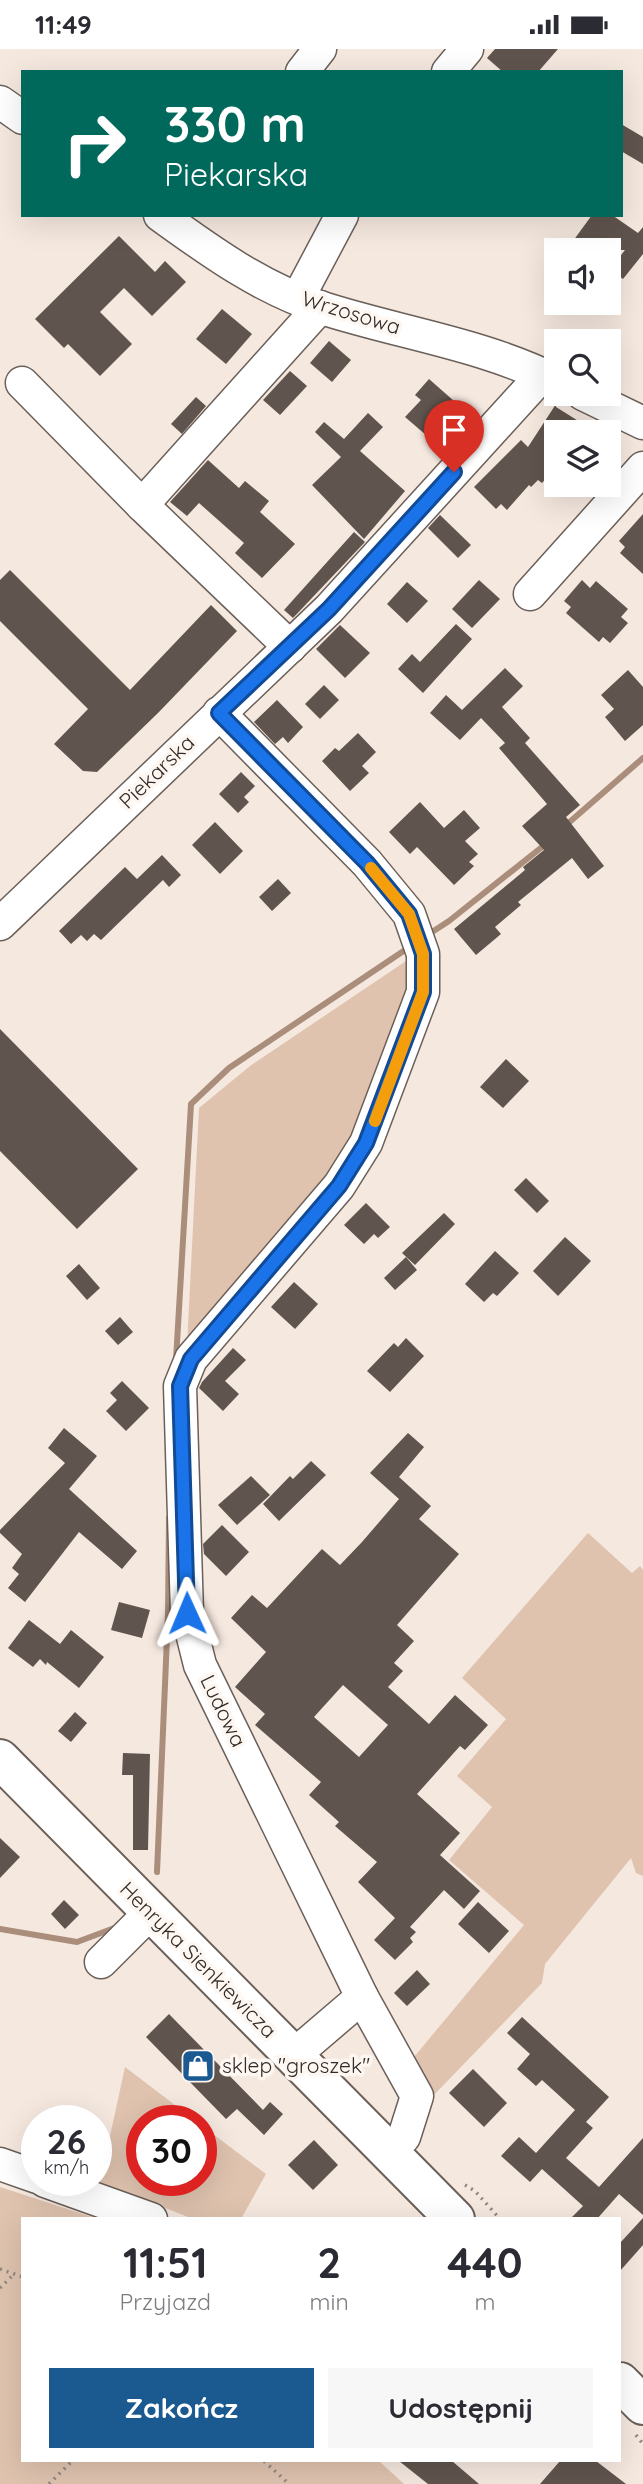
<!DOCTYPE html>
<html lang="pl">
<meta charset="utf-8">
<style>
:root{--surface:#fff;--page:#f7f7f7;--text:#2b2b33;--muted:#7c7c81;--accent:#1b5a90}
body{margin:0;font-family:Quicksand,sans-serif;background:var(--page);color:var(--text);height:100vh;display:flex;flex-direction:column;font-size:26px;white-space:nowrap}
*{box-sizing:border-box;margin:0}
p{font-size:23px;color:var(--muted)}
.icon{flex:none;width:38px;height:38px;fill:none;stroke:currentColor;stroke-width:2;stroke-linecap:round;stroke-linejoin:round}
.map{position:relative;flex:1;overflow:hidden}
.panel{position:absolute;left:21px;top:2168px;width:600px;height:245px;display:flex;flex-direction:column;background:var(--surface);border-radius:0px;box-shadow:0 7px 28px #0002}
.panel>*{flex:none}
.guide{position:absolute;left:21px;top:21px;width:602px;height:147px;border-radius:0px;box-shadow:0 7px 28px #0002;background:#00695c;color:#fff;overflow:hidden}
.tools{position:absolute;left:544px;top:189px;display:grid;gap:14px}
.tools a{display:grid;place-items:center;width:77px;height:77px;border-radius:0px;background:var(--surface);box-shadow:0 7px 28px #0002;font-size:35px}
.speed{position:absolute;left:21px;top:2056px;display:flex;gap:14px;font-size:35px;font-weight:700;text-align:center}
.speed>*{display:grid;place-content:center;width:91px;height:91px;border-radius:50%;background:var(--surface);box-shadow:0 7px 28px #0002;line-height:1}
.speed small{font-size:18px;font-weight:400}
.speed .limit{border:10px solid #d22;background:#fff;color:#111}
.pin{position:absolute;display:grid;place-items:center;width:60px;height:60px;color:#fff;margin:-72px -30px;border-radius:50% 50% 50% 0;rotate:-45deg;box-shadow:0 0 7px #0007}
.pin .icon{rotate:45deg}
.me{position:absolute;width:77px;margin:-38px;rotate:359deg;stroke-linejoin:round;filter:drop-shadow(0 0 5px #0008)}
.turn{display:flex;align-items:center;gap:24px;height:147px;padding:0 28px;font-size:32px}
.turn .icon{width:91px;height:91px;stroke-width:2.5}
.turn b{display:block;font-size:49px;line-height:60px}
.eta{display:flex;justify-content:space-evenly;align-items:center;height:119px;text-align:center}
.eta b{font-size:42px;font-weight:800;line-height:49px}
.button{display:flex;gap:14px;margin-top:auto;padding:14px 28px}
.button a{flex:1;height:80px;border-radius:0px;background:var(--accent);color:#fff;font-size:28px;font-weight:800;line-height:80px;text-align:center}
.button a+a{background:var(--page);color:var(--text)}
.status{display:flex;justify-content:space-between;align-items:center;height:49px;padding:0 35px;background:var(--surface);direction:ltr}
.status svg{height:19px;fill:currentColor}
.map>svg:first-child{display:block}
.green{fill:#dfc3af}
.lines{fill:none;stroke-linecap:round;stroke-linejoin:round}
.stream{stroke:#aa8e7b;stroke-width:6}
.building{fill:#60554e;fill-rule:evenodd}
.minor-casing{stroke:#6b6059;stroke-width:35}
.major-casing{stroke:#6b6059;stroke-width:42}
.path{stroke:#908781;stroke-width:3.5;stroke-dasharray:2 5;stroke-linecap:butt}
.minor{stroke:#fff;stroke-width:32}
.major{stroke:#fff;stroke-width:38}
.route-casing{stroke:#114b97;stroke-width:18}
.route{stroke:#1a73e8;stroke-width:12}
.slow{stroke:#f59e0b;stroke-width:12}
.labels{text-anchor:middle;stroke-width:7;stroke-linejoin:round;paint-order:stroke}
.street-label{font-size:21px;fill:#312c29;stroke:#fef6f1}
.poi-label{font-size:21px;fill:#312c29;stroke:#fef6f1;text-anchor:start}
</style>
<div class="status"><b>11:49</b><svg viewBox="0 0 49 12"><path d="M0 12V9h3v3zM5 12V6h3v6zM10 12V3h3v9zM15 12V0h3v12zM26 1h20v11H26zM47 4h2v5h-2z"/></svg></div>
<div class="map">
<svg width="643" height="2435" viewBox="0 0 643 2435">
<rect width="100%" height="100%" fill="#f5e8df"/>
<g class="green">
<path d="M406 912 414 918 412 945 352 1096 324 1134 187 1297 199 1059 250 1017Z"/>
<path d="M588 1484 632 1524 640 1517 643 1521V1827L636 1824 631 1809 545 1915 542 1934 433 2047 414 2008 524 1876 449 1811 492 1758 457 1727 506 1670 462 1629Z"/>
<path d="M125 2018 196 2072H142V2132H201V2076L266 2125 241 2170H193L100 2133Z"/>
<path d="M0 2138 98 2170H23V2412H379L404 2435H0Z"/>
</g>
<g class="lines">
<g class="stream">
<path d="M565 777 643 709"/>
<path d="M429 885 449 872 547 794"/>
<path d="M176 1311 191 1055 229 1019 408 899"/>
<path d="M157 1823 168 1565 169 1469"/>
<path d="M0 1880 77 1893 117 1878"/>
</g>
</g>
<g class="building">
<path d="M495 0H558L538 23H503L487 9Z"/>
<path d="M621 75 643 88V115L621 102Z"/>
<path d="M592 166H612L638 184 643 178V205L623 230 610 220 625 201H586L573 192Z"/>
<path d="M119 187 155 223 165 212 186 233 152 267 124 239 100 263 132 295 100 327 68 295 64 299 35 270Z"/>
<path d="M222 260 252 285 226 315 196 290Z"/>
<path d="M329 292 351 311 332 333 310 314Z"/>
<path d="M290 322 307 337 280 366 263 351Z"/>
<path d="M429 330 454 352 426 386 405 368 421 351 415 346Z"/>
<path d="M196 348 206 357 182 385 171 375Z"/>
<path d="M556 355V358L596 383H556V418L542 434 538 431 531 438 529 436 507 461 501 455 496 460 474 438 521 391 528 398Z"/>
<path d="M368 364 383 378 360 402 405 442 364 490 312 436 341 408 315 383 324 373 344 390Z"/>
<path d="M208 411 239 439 245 432 269 452 260 463 295 495 262 529 235 504 244 494 199 454 187 467 170 453Z"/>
<path d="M643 465V525L620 504 625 498 619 492Z"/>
<path d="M440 466 471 496 458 509 428 479Z"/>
<path d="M354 483 365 493 293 569 284 561Z"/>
<path d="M10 521 130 641 211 556 237 582 158 664 97 723 83 722 54 695 88 660 0 572V531Z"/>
<path d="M479 531 500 550 472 579 452 560Z"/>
<path d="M582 531 590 539 596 532 628 560 621 568 628 574 610 594 603 588 599 593 566 564 571 558 564 552Z"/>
<path d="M407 533 428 552 407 574 387 555Z"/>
<path d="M456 575 472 590 423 644 398 620 412 605 420 613Z"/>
<path d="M340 576 370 604 345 629 316 600Z"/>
<path d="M505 619 523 637 502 658 530 689 525 694 580 756 566 768 604 817 588 830 572 809 518 853 521 856 495 878 501 885 476 906 454 880 525 821 523 818 544 801 522 777 547 755 499 699 505 694 481 669 460 691 430 664 446 646 462 661Z"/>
<path d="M628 621 643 638V676L625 692 605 668 614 660 601 646Z"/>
<path d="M324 636 339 651 320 670 305 655Z"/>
<path d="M277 651 303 678 288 694 283 688 275 695 254 673Z"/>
<path d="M358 684 376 703 362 717 369 724 350 742 322 712 335 699 339 702Z"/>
<path d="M241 723 255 737 244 748 249 753 238 764 219 745Z"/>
<path d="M420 753 444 779 464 761 480 779 465 792 478 805 469 813 474 817 454 836 417 798 410 805 389 783Z"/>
<path d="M215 773 243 802 220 825 192 796Z"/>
<path d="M162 806 181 826 169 838 163 831 101 891 94 885 87 892 81 886 71 895 59 882 125 818 137 830Z"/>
<path d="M278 830 291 844 272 862 259 848Z"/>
<path d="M0 980 138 1120 77 1180 0 1102Z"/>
<path d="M506 1010 529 1032 503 1059 480 1038Z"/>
<path d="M526 1129 549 1152 537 1164 514 1141Z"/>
<path d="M366 1154 390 1178 378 1189 374 1185 364 1195 344 1176Z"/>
<path d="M444 1164 455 1175 415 1216 402 1204Z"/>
<path d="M565 1188 591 1212 558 1247 533 1222Z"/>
<path d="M495 1202 519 1224 497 1247 493 1244 484 1253 465 1235Z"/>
<path d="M406 1208 417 1221 395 1241 384 1229Z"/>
<path d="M79 1215 100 1239 87 1251 66 1227Z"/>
<path d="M294 1233 318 1255 295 1280 271 1258Z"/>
<path d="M120 1268 133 1283 118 1296 105 1282Z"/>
<path d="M406 1289 424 1307 390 1343 367 1322 394 1294 398 1298Z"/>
<path d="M233 1299 246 1311 225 1332 239 1345 223 1362 199 1339 202 1333Z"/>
<path d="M122 1332 149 1359 126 1382 106 1362 117 1351 110 1344Z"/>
<path d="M64 1379 97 1407 69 1440 137 1502 122 1520 79 1483 25 1553 8 1539 19 1525 12 1519 22 1505 0 1484V1481L65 1414 48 1399Z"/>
<path d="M408 1384 424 1398 399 1428 431 1457 419 1470 459 1505 397 1576 414 1592 394 1614 403 1622 388 1638 429 1675 455 1646 488 1676 465 1701 460 1697 417 1745 460 1784 440 1806 480 1842 464 1860 444 1841 410 1878 416 1883 410 1889 413 1893 395 1911 374 1891 395 1869 358 1833 377 1813 335 1777 339 1773 309 1746 321 1733 255 1676 265 1665 235 1638 266 1603 231 1569 252 1546 267 1559 322 1500 340 1516 362 1493 399 1450 370 1424ZM343 1636 388 1676 359 1708 314 1668Z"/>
<path d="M311 1412 326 1426 279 1472 263 1455 290 1427 293 1430Z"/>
<path d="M251 1427 270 1446 237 1476 218 1456Z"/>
<path d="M222 1476 249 1503 226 1527 204 1505 203 1495Z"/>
<path d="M119 1553 150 1561 142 1589 111 1581Z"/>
<path d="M29 1571 60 1595 71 1581 104 1608 79 1639 47 1613 46 1616 40 1610 33 1618 8 1599Z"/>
<path d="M75 1663 87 1674 71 1693 58 1682Z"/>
<path d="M123 1704 150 1705 148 1801H133V1726H122Z"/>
<path d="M0 1789 20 1808 0 1829Z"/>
<path d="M64 1851 79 1866 65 1880 51 1865Z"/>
<path d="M478 1853 509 1882 489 1904 458 1875Z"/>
<path d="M417 1921 430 1935 407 1957 394 1944Z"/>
<path d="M169 1965 263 2061 270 2053 283 2065 264 2086 237 2060 226 2070 146 1988Z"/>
<path d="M522 1968 609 2048 586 2073 593 2079 566 2109 599 2138 643 2089V2166L619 2145 597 2170H570L583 2157 542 2120 530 2133 501 2107 519 2088 536 2104 575 2061 542 2031 536 2037 517 2020 530 2005 507 1984Z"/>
<path d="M473 2020 507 2054 484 2078 449 2044Z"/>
<path d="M314 2091 338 2116 313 2141 288 2116Z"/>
<path d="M643 2169V2196L620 2222V2194Z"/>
<path d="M399 2412H452L479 2435H428Z"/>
<path d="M560 2412H596L626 2435H540Z"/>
</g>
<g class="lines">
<defs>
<g id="minor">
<path d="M302 23 320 0"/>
<path d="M448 23 467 0"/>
<path d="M0 53 23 69"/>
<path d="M160 166C211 203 261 239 322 259 400 284 482 295 556 332"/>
<path d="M298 249 342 166"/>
<path d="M22 334 142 456 290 598"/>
<path d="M583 345 643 374"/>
<path d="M142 456 320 258"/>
<path d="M530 545 643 419"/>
<path d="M219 664 367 814 409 865 423 905V943L366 1094 339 1137 191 1310 180 1337 187 1564 200 1616 362 1948 293 2007"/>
<path d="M0 875 329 560 543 325"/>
<path d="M101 1913 151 1863"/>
<path d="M362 1948 417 2047 404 2088 388 2103"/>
<path d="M0 2115 37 2128"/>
<path d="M45 2132 151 2170"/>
</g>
<g id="major">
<path d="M0 1710 455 2170"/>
<path d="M620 2333 643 2356"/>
</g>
</defs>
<use href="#minor" class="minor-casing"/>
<use href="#major" class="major-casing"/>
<g class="path">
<path d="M465 2136 475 2142 500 2170"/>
<path d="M0 2220 23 2228"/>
<path d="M0 2239 14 2225"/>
<path d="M636 2386 643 2395"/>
<path d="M264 2412 289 2435"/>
<path d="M49 2435 72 2412"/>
</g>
<use href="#minor" class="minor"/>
<use href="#major" class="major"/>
</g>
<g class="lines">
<defs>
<path id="route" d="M187 1564 180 1337 191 1310 339 1137 366 1094 423 943V905L409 865 367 814 219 664 329 560 454 423"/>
</defs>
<use href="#route" class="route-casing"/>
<use href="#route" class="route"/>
<path class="slow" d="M371 819 409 865 423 905V943L375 1072"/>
</g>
<defs>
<symbol id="shop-square" viewBox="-11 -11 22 22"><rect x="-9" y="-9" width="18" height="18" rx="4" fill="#1b5a90" stroke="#fef6f1"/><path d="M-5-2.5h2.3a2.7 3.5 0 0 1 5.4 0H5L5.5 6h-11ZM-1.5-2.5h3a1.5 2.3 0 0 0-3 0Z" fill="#fff"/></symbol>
</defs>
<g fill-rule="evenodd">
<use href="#shop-square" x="179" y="1998" width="38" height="38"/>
</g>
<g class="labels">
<g class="street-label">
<text transform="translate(351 264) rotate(17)" y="7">Wrzosowa</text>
<text transform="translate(157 723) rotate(-44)" y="7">Piekarska</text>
<text transform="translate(223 1662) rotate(64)" y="7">Ludowa</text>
<text transform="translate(198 1911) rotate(45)" y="7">Henryka Sienkiewicza</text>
</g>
<g class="poi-label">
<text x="222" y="2024">sklep "groszek"</text>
</g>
</g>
</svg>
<div class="tools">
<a><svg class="icon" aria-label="sound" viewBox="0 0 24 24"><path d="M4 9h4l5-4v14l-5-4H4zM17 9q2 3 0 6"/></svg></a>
<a><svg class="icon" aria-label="search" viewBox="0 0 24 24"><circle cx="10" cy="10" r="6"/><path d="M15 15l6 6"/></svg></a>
<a><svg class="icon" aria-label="layers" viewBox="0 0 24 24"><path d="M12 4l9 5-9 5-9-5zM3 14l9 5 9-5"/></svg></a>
</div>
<div class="speed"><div>26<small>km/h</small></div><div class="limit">30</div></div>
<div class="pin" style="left:454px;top:423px;background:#d93025"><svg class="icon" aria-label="arrive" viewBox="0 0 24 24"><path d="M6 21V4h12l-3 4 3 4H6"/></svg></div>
<svg class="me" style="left:187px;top:1564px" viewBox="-20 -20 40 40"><path d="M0-17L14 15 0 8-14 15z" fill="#1a73e8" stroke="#fff" stroke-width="4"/></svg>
<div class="guide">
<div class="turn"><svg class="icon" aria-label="right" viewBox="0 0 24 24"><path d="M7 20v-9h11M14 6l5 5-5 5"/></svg><div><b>330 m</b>Piekarska</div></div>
</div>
<section class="panel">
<div class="eta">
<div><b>11:51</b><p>Przyjazd</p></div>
<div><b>2</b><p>min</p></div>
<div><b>440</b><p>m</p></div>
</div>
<div class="button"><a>Zakończ</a><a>Udostępnij</a></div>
</section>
</div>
